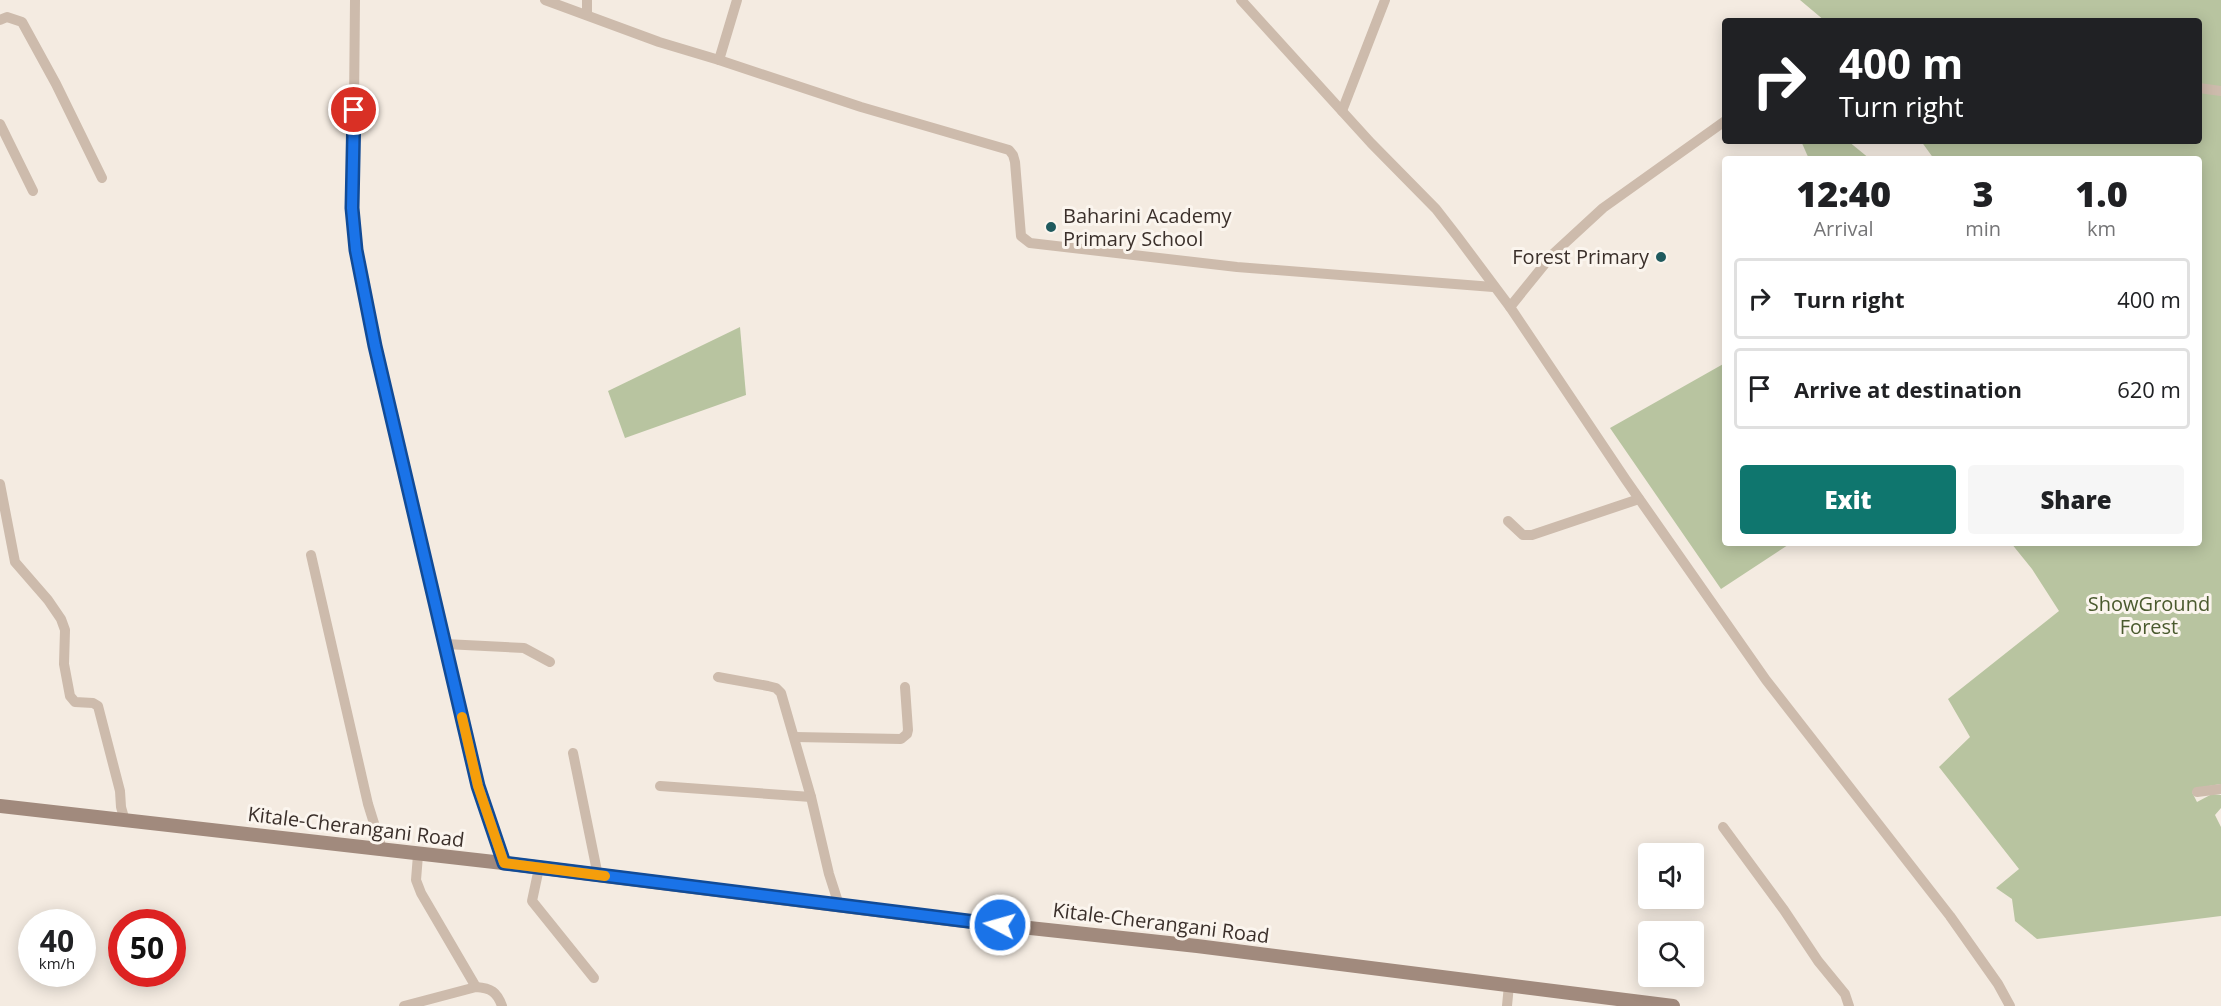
<!DOCTYPE html>
<style>
:root{--surface:#fff;--page:#f6f6f6;--text:#202124;--muted:#757577;--line:#e0e0e0;--accent:#0f766e}
body{margin:0;font-family:"Open Sans",sans-serif;background:var(--page);color:var(--text);height:100vh;display:flex;flex-direction:column;font-size:22px;white-space:nowrap}
*{box-sizing:border-box;margin:0}
p{font-size:20px;color:var(--muted)}
.icon{flex:none;width:33px;height:33px;fill:none;stroke:currentColor;stroke-width:2;stroke-linecap:round;stroke-linejoin:round}
.map{position:relative;flex:1;overflow:hidden}
.drawer{position:absolute;left:1722px;top:156px;width:480px;height:390px;display:flex;flex-direction:column;background:var(--surface);border-radius:6px;box-shadow:0 3px 15px #0003}
.drawer>*{flex:none}
.top-card{position:absolute;left:1722px;top:18px;width:480px;height:126px;border-radius:6px;box-shadow:0 3px 15px #0003;background:#202124;color:#fff;overflow:hidden}
.controls{position:absolute;left:1638px;top:843px;display:grid;gap:12px}
.controls a{display:grid;place-items:center;width:66px;height:66px;border-radius:6px;background:var(--surface);box-shadow:0 3px 15px #0003;font-size:30px}
.speed{position:absolute;left:18px;top:909px;display:flex;gap:12px;font-size:30px;font-weight:700;text-align:center}
.speed>*{display:grid;place-content:center;width:78px;height:78px;border-radius:50%;background:var(--surface);box-shadow:0 3px 15px #0003;line-height:1}
.speed small{font-size:15px;font-weight:400}
.speed .limit{border:9px solid #d22;background:#fff;color:#111}
.pin{position:absolute;display:grid;place-items:center;width:51px;height:51px;color:#fff;margin:-26px;border:3px solid #fff;border-radius:50%;box-shadow:0 2px 6px #0007}
.me{position:absolute;width:66px;margin:-33px;rotate:276deg;stroke-linejoin:round;filter:drop-shadow(0 0 4px #0008)}
.turn{display:flex;align-items:center;gap:21px;height:126px;padding:0 18px;font-size:27px}
.turn .icon{width:78px;height:78px;stroke-width:2.5}
.turn b{display:block;font-size:42px;line-height:51px}
.eta{display:flex;justify-content:space-evenly;align-items:center;height:102px;text-align:center}
.eta b{font-size:36px;font-weight:800;line-height:42px}
.cta{display:flex;gap:12px;margin-top:auto;padding:12px 18px}
.cta a{flex:1;height:69px;border-radius:6px;background:var(--accent);color:#fff;font-size:24px;font-weight:800;line-height:69px;text-align:center}
.cta a+a{background:var(--page);color:var(--text)}
ul{padding:0;list-style:none}
li{display:flex;align-items:center;gap:18px;height:81px;margin:0 12px 9px;padding:0 6px;border:3px solid var(--line);border-radius:6px}
li div{flex:1}
li b{display:block;font-size:22px}
li em{font-style:normal}
.map>svg:first-child{display:block}
.green{fill:#b8c4a0}
.lines{fill:none;stroke-linecap:round;stroke-linejoin:round}
.street{stroke:#cdbbac;stroke-width:10}
.secondary{stroke:#a18a7d;stroke-width:14}
.route-casing{stroke:#114b97;stroke-width:15}
.route{stroke:#1a73e8;stroke-width:10}
.slow{stroke:#f59e0b;stroke-width:10}
.poi-dot{fill:#1f5a5e;stroke:#fbf5ee;stroke-width:2}
.labels{text-anchor:middle;stroke-width:6;stroke-linejoin:round;paint-order:stroke}
.poi-label{font-size:20px;fill:#3b302b;stroke:#fbf5ee;text-anchor:start}
.park-label{font-size:20px;fill:#4a5a2e;stroke:#fbf5ee}
.street-label{font-size:20px;fill:#3b302b;stroke:#fbf5ee}
</style>
<div class="map">
<svg width="2221" height="1006" viewBox="0 0 2221 1006">
<rect width="100%" height="100%" fill="#f4ebe1"/>
<g class="green">
<path d="M1800 0H2221V784L2203 787 2192 792 2197 802 2212 794 2221 795V808L2215 815 2221 827V916L2037 939 2015 921 2012 899 1996 888 2019 869 1939 767 1970 737 1948 699 2059 611 2032 569 2011 543H2199V159H1934L1921 141H2199V21H1825Z"/>
<path d="M1801 141H1848L1870 159H1809Z"/>
<path d="M740 327 746 395 625 438 608 391Z"/>
<path d="M1725 363V543H1791L1721 589 1610 428Z"/>
</g>
<g class="lines">
<g class="street">
<path d="M355 0 353 209 356 250 374 346 478 786 503 863"/>
<path d="M545 0 659 42 719 60 861 107 1009 150 1013 155 1015 162 1021 236 1030 243 1237 267 1493 287"/>
<path d="M587 0V15"/>
<path d="M1241 0 1371 143 1436 209 1457 236 1510 307 1626 480 1766 680 1950 916 1998 984 2010 1006"/>
<path d="M0 20 7 17 22 22 56 84 102 178"/>
<path d="M719 60 737 0"/>
<path d="M2199 88 2221 91"/>
<path d="M1342 111 1385 0"/>
<path d="M0 124 33 191"/>
<path d="M1510 307 1552 255 1603 208 1725 121"/>
<path d="M0 484 15 562 48 600 61 619 65 630 64 664 70 696 75 702 93 703 98 706 120 791 121 807 125 821"/>
<path d="M1508 521 1523 535H1532L1639 499"/>
<path d="M311 555 368 804 382 849"/>
<path d="M445 644 524 648 550 662"/>
<path d="M718 677 768 686 776 688 781 693 811 797 829 874 839 905"/>
<path d="M795 737 901 739 907 734 908 730 905 687"/>
<path d="M573 753 598 876"/>
<path d="M660 786 811 797"/>
<path d="M2197 792 2221 789"/>
<path d="M1723 827 1784 910 1818 961 1845 994 1849 1006"/>
<path d="M418 855 416 880 421 893 476 987"/>
<path d="M539 868 532 901 594 978"/>
<path d="M404 1006 476 987C491 988 497 992 502 1006"/>
<path d="M1507 1006 1509 985"/>
</g>
<path class="secondary" d="M0 806 503 863 956 920 1197 946 1673 1006"/>
</g>
<g class="lines">
<defs>
<path id="route" d="M354 110 352 208 356 250 375 346 478 786 504 863 1000 925"/>
</defs>
<use href="#route" class="route-casing"/>
<use href="#route" class="route"/>
<path class="slow" d="M462 717 478 786 504 863 605 876"/>
</g>
<g class="poi-dot">
<circle cx="1051" cy="227" r="6"/>
<circle cx="1661" cy="257" r="6"/>
</g>
<g class="labels">
<g class="poi-label">
<text x="1063" y="223">Baharini Academy<tspan x="1063" dy="23">Primary School</tspan></text>
<text x="1649" y="264" text-anchor="end">Forest Primary</text>
</g>
<g class="park-label">
<text x="2149" y="611">ShowGround<tspan x="2149" dy="23">Forest</tspan></text>
</g>
<g class="street-label">
<text transform="translate(356 827) rotate(7)" y="7">Kitale-Cherangani Road</text>
<text transform="translate(1161 923) rotate(7)" y="7">Kitale-Cherangani Road</text>
</g>
</g>
</svg>
<div class="controls">
<a><svg class="icon" aria-label="sound" viewBox="0 0 24 24"><path d="M4 9h4l5-4v14l-5-4H4zM17 9q2 3 0 6"/></svg></a>
<a><svg class="icon" aria-label="search" viewBox="0 0 24 24"><circle cx="10" cy="10" r="6"/><path d="M15 15l6 6"/></svg></a>
</div>
<div class="speed"><div>40<small>km/h</small></div><div class="limit">50</div></div>
<div class="pin" style="left:354px;top:110px;background:#d93025"><svg class="icon" aria-label="arrive" viewBox="0 0 24 24"><path d="M6 21V4h12l-3 4 3 4H6"/></svg></div>
<svg class="me" style="left:1000px;top:925px" viewBox="-20 -20 40 40"><circle r="17" fill="#1a73e8" stroke="#fff" stroke-width="3"/><path d="M0-11L8 9 0 5-8 9z" fill="#fff"/></svg>
<div class="top-card">
<div class="turn"><svg class="icon" aria-label="right" viewBox="0 0 24 24"><path d="M7 20v-9h11M14 6l5 5-5 5"/></svg><div><b>400 m</b>Turn right</div></div>
</div>
<section class="drawer">
<div class="eta">
<div><b>12:40</b><p>Arrival</p></div>
<div><b>3</b><p>min</p></div>
<div><b>1.0</b><p>km</p></div>
</div>
<ul>
<li><svg class="icon" aria-label="right" viewBox="0 0 24 24"><path d="M7 20v-9h11M14 6l5 5-5 5"/></svg><div><b>Turn right</b></div><em>400 m</em></li>
<li><svg class="icon" aria-label="arrive" viewBox="0 0 24 24"><path d="M6 21V4h12l-3 4 3 4H6"/></svg><div><b>Arrive at destination</b></div><em>620 m</em></li>
</ul>
<div class="cta"><a>Exit</a><a>Share</a></div>
</section>
</div>
